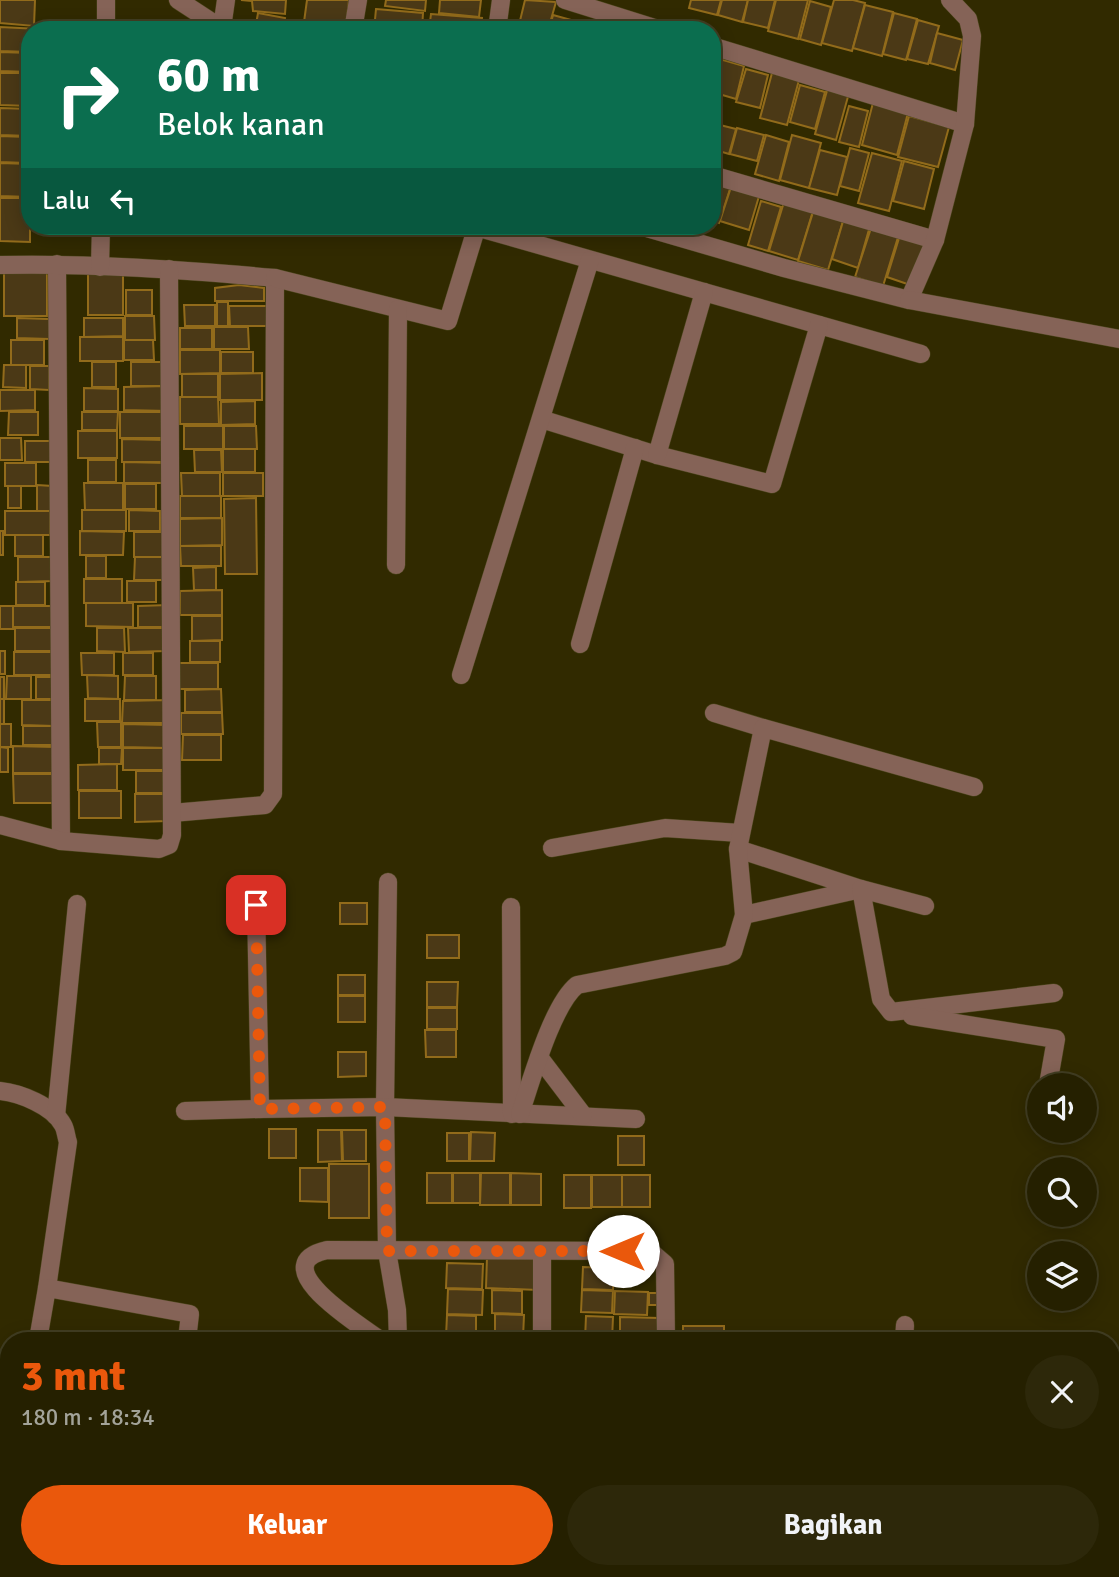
<!DOCTYPE html>
<html lang="id">
<meta charset="utf-8">
<style>
:root{--surface:#252000;--page:#2d280a;--text:#f1f3f6;--muted:#a3a399;--line:#423e22;--accent:#ea580c}
body{margin:0;font-family:Signika,sans-serif;background:var(--page);color:var(--text);height:100vh;display:flex;flex-direction:column;font-size:26px;white-space:nowrap}
*{box-sizing:border-box;margin:0}
p{font-size:23px;color:var(--muted)}
.icon{flex:none;width:38px;height:38px;fill:none;stroke:currentColor;stroke-width:2;stroke-linecap:round;stroke-linejoin:round}
.map{position:relative;flex:1;overflow:hidden}
.details{position:absolute;left:0px;top:1332px;width:1120px;height:247px;display:flex;flex-direction:column;background:var(--surface);border-radius:28px 28px 0 0;box-shadow:0 4px 18px #0003,0 0 0 2px var(--line)}
.details>*{flex:none}
.top-card{position:absolute;left:21px;top:21px;width:700px;height:214px;border-radius:28px;box-shadow:0 4px 18px #0003,0 0 0 2px var(--line);background:#0b6e4f;color:#fff;overflow:hidden}
.buttons{position:absolute;left:1027px;top:1073px;display:grid;gap:14px}
.buttons a{display:grid;place-items:center;width:70px;height:70px;border-radius:50%;background:var(--surface);box-shadow:0 4px 18px #0003,0 0 0 2px var(--line);font-size:35px}
.pin{position:absolute;display:grid;place-items:center;width:60px;height:60px;color:#fff;margin:-30px;border-radius:14px;box-shadow:0 4px 10px #0006}
.me{position:absolute;width:77px;margin:-38px;rotate:270deg;stroke-linejoin:round;filter:drop-shadow(0 0 5px #0008)}
.turn{display:flex;align-items:center;gap:24px;height:147px;padding:0 21px;font-size:32px}
.turn .icon{width:91px;height:91px;stroke-width:2.5}
.turn b{display:block;font-size:49px;line-height:60px}
.then{display:flex;align-items:center;height:66px;padding:0 21px;background:#0003;gap:14px;font-size:26px}
.round{display:grid;place-items:center;flex:none;width:74px;height:74px;border-radius:37px;background:var(--page)}
.overview{display:flex;align-items:center;justify-content:space-between;height:119px;padding:0 21px}
h1{font-size:42px;font-weight:700;line-height:52px;color:var(--accent)}
.cta{display:flex;gap:14px;margin-top:auto;padding:14px 21px}
.cta a{flex:1;height:80px;border-radius:42px;background:var(--accent);color:#fff;font-size:28px;font-weight:700;line-height:80px;text-align:center}
.cta a+a{background:var(--page);color:var(--text)}
.map>svg:first-child{display:block}
.building{fill:#4b3916;stroke:#926b1b;stroke-width:2}
.lines{fill:none;stroke-linecap:round;stroke-linejoin:round}
.minor-casing{stroke:#4c461c;stroke-width:19}
.minor{stroke:#856357;stroke-width:18}
.route{stroke:#ea580c;stroke-width:12;stroke-dasharray:0 21.6}
</style>
<div class="map">
<svg width="1119" height="1577" viewBox="0 0 1119 1577">
<rect width="100%" height="100%" fill="#312a00"/>
<g class="building">
<path d="M0 0H35L34 26 0 23Z"/>
<path d="M241 0H286L285 14 253 11 252 1Z"/>
<path d="M307 0H349L346 27 304 22Z"/>
<path d="M386 0H426L425 11 385 6Z"/>
<path d="M440 0H481L479 17 439 13Z"/>
<path d="M525 0 556 2 548 30 518 29Z"/>
<path d="M691 0H721L717 15 689 8Z"/>
<path d="M722 0H748L742 22 718 15Z"/>
<path d="M748 0H775L768 28 743 22Z"/>
<path d="M776 0H808L798 39 768 31Z"/>
<path d="M834 0H853L865 3 852 51 822 43Z"/>
<path d="M810 1 831 7 821 45 800 39Z"/>
<path d="M865 5 893 12 882 56 853 48Z"/>
<path d="M376 9 423 13 422 30H374Z"/>
<path d="M258 13 285 18 283 30H255Z"/>
<path d="M894 13 917 19 906 60 883 54Z"/>
<path d="M431 14 482 18 481 30H429Z"/>
<path d="M553 15 582 23 581 30H549Z"/>
<path d="M918 20 939 26 928 64 907 59Z"/>
<path d="M304 22 337 26V30H303Z"/>
<path d="M0 27 39 29V30H30V52L0 51Z"/>
<path d="M937 33 963 40 955 70 930 63Z"/>
<path d="M0 52 30 53V72L0 71Z"/>
<path d="M716 58 744 66 736 99 712 92V71Z"/>
<path d="M746 69 768 75 760 108 736 102Z"/>
<path d="M0 73H30V106L0 105Z"/>
<path d="M772 73 799 80 787 125 760 118Z"/>
<path d="M800 85 825 92 815 129 790 122Z"/>
<path d="M828 87 849 93 836 140 815 134Z"/>
<path d="M874 99 909 109 897 155 862 145Z"/>
<path d="M849 106 868 111 859 147 839 142Z"/>
<path d="M0 108 30 109V136L0 135Z"/>
<path d="M909 116 949 127 938 167 898 157Z"/>
<path d="M712 123 736 129 729 154 712 149Z"/>
<path d="M737 128 764 135 757 161 730 154Z"/>
<path d="M766 135 789 142 779 181 755 174Z"/>
<path d="M792 135 821 143 809 188 780 180Z"/>
<path d="M0 136 27 137 26 163 0 162Z"/>
<path d="M850 148 869 153 859 191 840 186Z"/>
<path d="M820 150 847 157 837 195 809 188Z"/>
<path d="M872 153 902 161 889 211 858 203Z"/>
<path d="M904 161 934 169 924 209 893 201Z"/>
<path d="M0 163 30 164V197L0 196Z"/>
<path d="M712 180 731 186 719 223 712 220Z"/>
<path d="M732 184 760 193 749 230 720 221Z"/>
<path d="M0 198H30V242L0 241Z"/>
<path d="M761 201 781 207 768 251 748 245Z"/>
<path d="M784 202 813 211 798 260 769 251Z"/>
<path d="M814 209 844 218 828 270 798 261Z"/>
<path d="M844 218 870 226 858 268 832 259Z"/>
<path d="M872 225 899 234 883 286 855 277Z"/>
<path d="M900 235 927 243 913 286 887 277Z"/>
<rect x="4" y="269" width="43" height="47"/>
<path d="M123 269V315H88V270Z"/>
<path d="M239 285 264 288V301H215V288Z"/>
<rect x="126" y="290" width="26" height="25"/>
<rect x="217" y="302" width="11" height="24"/>
<path d="M184 305H215V326H185Z"/>
<path d="M229 306H267V326H230Z"/>
<path d="M125 316H154L155 340H125Z"/>
<path d="M17 318 49 319V339L17 338Z"/>
<path d="M84 318H123V336L84 337Z"/>
<path d="M214 327H248L249 349H214Z"/>
<rect x="180" y="328" width="32" height="21"/>
<rect x="80" y="337" width="43" height="24"/>
<rect x="11" y="340" width="33" height="25"/>
<path d="M124 340H153L154 360H124Z"/>
<path d="M180 350H220V373L180 374Z"/>
<rect x="221" y="352" width="32" height="21"/>
<rect x="92" y="362" width="24" height="25"/>
<rect x="131" y="362" width="37" height="24"/>
<path d="M4 365H26V388L3 387Z"/>
<path d="M30 366H49V390L30 389Z"/>
<path d="M262 373V400H220V374Z"/>
<rect x="182" y="374" width="36" height="23"/>
<path d="M168 386V411L124 410V387Z"/>
<path d="M84 388 118 389V411H84Z"/>
<path d="M0 390H35V410L0 411Z"/>
<path d="M180 397H218L219 424H180Z"/>
<path d="M255 401V424L221 425V402Z"/>
<path d="M9 412H38V435H8Z"/>
<path d="M82 412H118L117 430H82Z"/>
<rect x="120" y="412" width="46" height="26"/>
<rect x="184" y="426" width="39" height="23"/>
<path d="M224 426H256L257 449H224Z"/>
<rect x="78" y="431" width="39" height="27"/>
<path d="M0 438H21L22 460H0Z"/>
<path d="M122 439 165 440V462H122Z"/>
<rect x="25" y="441" width="26" height="21"/>
<rect x="223" y="449" width="32" height="23"/>
<path d="M194 450H221L222 472H195Z"/>
<rect x="88" y="460" width="28" height="22"/>
<path d="M124 462 168 463V483H124Z"/>
<rect x="5" y="463" width="31" height="23"/>
<path d="M181 473H220V496H182Z"/>
<rect x="223" y="473" width="40" height="23"/>
<path d="M84 483H123V510H85Z"/>
<rect x="125" y="484" width="31" height="25"/>
<path d="M37 485 52 486V511H37Z"/>
<rect x="8" y="486" width="13" height="22"/>
<rect x="180" y="496" width="41" height="22"/>
<path d="M256 498 257 574H225L224 499Z"/>
<rect x="82" y="510" width="44" height="21"/>
<path d="M129 510 160 511V531H129Z"/>
<rect x="5" y="511" width="45" height="24"/>
<path d="M222 518V545L180 546V519Z"/>
<rect x="0" y="531" width="3" height="24"/>
<path d="M80 531 124 532 123 555H80Z"/>
<rect x="134" y="532" width="34" height="25"/>
<rect x="15" y="535" width="28" height="21"/>
<path d="M180 546H221V566H181Z"/>
<rect x="86" y="556" width="20" height="22"/>
<path d="M18 557H54V581L18 582Z"/>
<path d="M135 557H168V580H134Z"/>
<path d="M216 567V590H194L193 568Z"/>
<rect x="84" y="579" width="38" height="24"/>
<rect x="127" y="581" width="29" height="21"/>
<rect x="16" y="582" width="29" height="23"/>
<path d="M222 590V615H180V591Z"/>
<path d="M86 603H133V627L86 626Z"/>
<path d="M169 605V627H138V606Z"/>
<rect x="0" y="606" width="13" height="23"/>
<path d="M13 606H55L54 627H13Z"/>
<path d="M192 616H222V640L192 641Z"/>
<rect x="15" y="628" width="39" height="23"/>
<path d="M97 628H124L125 652 97 651Z"/>
<path d="M128 628H167V651L129 652Z"/>
<rect x="190" y="641" width="30" height="21"/>
<rect x="0" y="651" width="5" height="23"/>
<rect x="14" y="652" width="41" height="23"/>
<path d="M81 653H114V675H82Z"/>
<rect x="123" y="653" width="30" height="22"/>
<rect x="178" y="663" width="40" height="26"/>
<path d="M87 675 118 676V699L88 698Z"/>
<path d="M7 676H31V699H6Z"/>
<path d="M125 676H156V700H124Z"/>
<rect x="0" y="677" width="4" height="22"/>
<rect x="36" y="677" width="22" height="22"/>
<path d="M221 689 222 712H185V690Z"/>
<rect x="0" y="699" width="4" height="25"/>
<rect x="85" y="699" width="35" height="22"/>
<path d="M22 700H54V726L22 725Z"/>
<path d="M168 700V723H122L123 701Z"/>
<path d="M181 713H222L223 734H181Z"/>
<path d="M97 722H121V747H98Z"/>
<rect x="0" y="724" width="11" height="23"/>
<path d="M123 724 167 725V748L123 747Z"/>
<rect x="23" y="726" width="32" height="19"/>
<path d="M183 735H221V760H182Z"/>
<path d="M13 746 55 747V773H13Z"/>
<path d="M0 747 8 748V772H0Z"/>
<path d="M99 748H122L121 764H99Z"/>
<rect x="123" y="748" width="44" height="22"/>
<path d="M117 764V790H78V765Z"/>
<path d="M136 771H169L170 793H136Z"/>
<path d="M13 774H54V803H14Z"/>
<rect x="79" y="791" width="42" height="27"/>
<path d="M135 794H167L168 821 135 822Z"/>
<rect x="340" y="903" width="27" height="21"/>
<rect x="427" y="935" width="32" height="23"/>
<rect x="338" y="975" width="27" height="20"/>
<path d="M427 982H458L457 1007H427Z"/>
<rect x="338" y="996" width="27" height="26"/>
<rect x="427" y="1008" width="30" height="21"/>
<path d="M425 1030H456V1057H426Z"/>
<path d="M338 1052H366V1076L338 1077Z"/>
<rect x="269" y="1129" width="27" height="29"/>
<path d="M318 1130H341L342 1161 318 1162Z"/>
<path d="M342 1130H366V1161H343Z"/>
<path d="M471 1132 495 1133 494 1161H470Z"/>
<rect x="447" y="1133" width="22" height="28"/>
<rect x="618" y="1136" width="26" height="29"/>
<rect x="329" y="1164" width="40" height="54"/>
<path d="M300 1168H328V1202L300 1201Z"/>
<rect x="427" y="1173" width="25" height="30"/>
<rect x="453" y="1173" width="27" height="30"/>
<path d="M481 1173H510V1205H480Z"/>
<path d="M511 1173 541 1174V1205H511Z"/>
<rect x="564" y="1175" width="27" height="33"/>
<rect x="592" y="1175" width="30" height="32"/>
<rect x="622" y="1175" width="28" height="32"/>
<path d="M487 1257 539 1259 538 1290 486 1288Z"/>
<path d="M447 1263 483 1264 482 1289 446 1288Z"/>
<path d="M583 1267 614 1268 613 1290 582 1289Z"/>
<path d="M448 1289 483 1290 482 1315 447 1314Z"/>
<path d="M492 1290 522 1291V1314L492 1313Z"/>
<path d="M582 1290 613 1291 612 1313 581 1312Z"/>
<path d="M615 1291 648 1292 647 1315 614 1314Z"/>
<path d="M649 1293H665L664 1305H649Z"/>
<path d="M495 1314 524 1315 523 1338 495 1337Z"/>
<path d="M447 1315 476 1316V1338L446 1337Z"/>
<path d="M586 1316 613 1317 612 1340H585Z"/>
<path d="M620 1317 659 1318 658 1340H620Z"/>
<rect x="683" y="1326" width="41" height="14"/>
<path d="M936 1337 968 1340H936Z"/>
<path d="M447 1338 476 1339V1340H447Z"/>
<path d="M494 1338 540 1340H494Z"/>
<path d="M1111 1357 1119 1358V1380L1111 1379Z"/>
<path d="M1111 1380 1119 1381V1405H1111Z"/>
<path d="M1111 1405 1119 1406V1429L1111 1428Z"/>
<path d="M1111 1428 1119 1429V1452L1111 1451Z"/>
<rect x="1111" y="1452" width="8" height="23"/>
<path d="M1111 1475 1119 1476V1502H1111Z"/>
<path d="M0 1485 9 1488V1516L0 1513Z"/>
<path d="M1111 1505 1119 1506V1550L1111 1549Z"/>
<path d="M0 1547 9 1550 0 1577Z"/>
<path d="M9 1553V1570H28L26 1577H1Z"/>
<path d="M29 1570H58L56 1577H27Z"/>
<path d="M59 1570H69L81 1573 80 1577H57Z"/>
<path d="M448 1570H477V1577H447Z"/>
<rect x="571" y="1570" width="47" height="7"/>
<rect x="621" y="1570" width="33" height="7"/>
<path d="M710 1571 736 1572V1577H710Z"/>
<rect x="493" y="1572" width="35" height="5"/>
</g>
<g class="lines">
<defs>
<g id="minor">
<path d="M178 0 224 30"/>
<path d="M565 0 661 30"/>
<path d="M222 28 226 0"/>
<path d="M106 30V0"/>
<path d="M353 30 358 0"/>
<path d="M497 30 501 0"/>
<path d="M712 46 965 124"/>
<path d="M712 175 935 240"/>
<path d="M640 226 784 268 909 300 935 240 965 124 972 36 968 19 950 0"/>
<path d="M476 227 921 354"/>
<path d="M57 264 61 841"/>
<path d="M0 265C92 263 184 270 275 278L273 794 265 805 172 813"/>
<path d="M100 267 101 226"/>
<path d="M275 278 448 321 477 226"/>
<path d="M909 300 1119 339"/>
<path d="M541 419 657 455 772 484 819 325"/>
<path d="M657 455 704 292"/>
<path d="M396 565 398 309"/>
<path d="M580 644 635 448"/>
<path d="M461 675 590 260"/>
<path d="M714 713 763 728"/>
<path d="M0 825 61 841 159 849 169 845 172 835 169 269"/>
<path d="M552 848 665 828 740 833"/>
<path d="M738 849 861 889 744 915"/>
<path d="M388 882 385 1107 387 1251 397 1310 398 1340"/>
<path d="M256 905 260 1109 385 1107 636 1119"/>
<path d="M925 906 861 889 881 999 891 1012 1054 993"/>
<path d="M511 907 512 1114"/>
<path d="M912 1016 1056 1039 1048 1085"/>
<path d="M539 1057 583 1115"/>
<path d="M0 1091C20 1093 53 1106 63 1125 66 1130 66 1137 68 1142L47 1288"/>
<path d="M185 1111 260 1109"/>
<path d="M520 1114C531 1082 552 1005 577 985L725 956 733 952 744 915 738 849 763 728 974 787"/>
<path d="M56 1116 77 904"/>
<path d="M38 1340 47 1288 190 1314 187 1340"/>
<path d="M380 1340C361 1326 261 1265 327 1250L650 1251 665 1264 666 1340"/>
<path d="M542 1340V1251"/>
<path d="M904 1340 905 1325"/>
<path d="M0 1467 9 1463"/>
<path d="M0 1543 9 1546"/>
<path d="M254 1570 259 1577"/>
<path d="M963 1570 1057 1577"/>
<path d="M158 1577V1570"/>
<path d="M308 1577 309 1570"/>
<path d="M395 1577V1570"/>
<path d="M541 1577 542 1570"/>
<path d="M670 1577V1570"/>
<path d="M786 1577V1570"/>
<path d="M887 1577 888 1570"/>
</g>
</defs>
<use href="#minor" class="minor-casing"/>
<use href="#minor" class="minor"/>
</g>
<g class="lines">
<path class="route" d="M256 905 260 1109 385 1107 387 1251H623"/>
</g>
</svg>
<div class="buttons">
<a><svg class="icon" aria-label="sound" viewBox="0 0 24 24"><path d="M4 9h4l5-4v14l-5-4H4zM17 9q2 3 0 6"/></svg></a>
<a><svg class="icon" aria-label="search" viewBox="0 0 24 24"><circle cx="10" cy="10" r="6"/><path d="M15 15l6 6"/></svg></a>
<a><svg class="icon" aria-label="layers" viewBox="0 0 24 24"><path d="M12 4l9 5-9 5-9-5zM3 14l9 5 9-5"/></svg></a>
</div>
<div class="pin" style="left:256px;top:905px;background:#d93025"><svg class="icon" aria-label="arrive" viewBox="0 0 24 24"><path d="M6 21V4h12l-3 4 3 4H6"/></svg></div>
<svg class="me" style="left:623px;top:1251px" viewBox="-20 -20 40 40"><circle r="19" fill="#fff"/><path d="M0-13L10 11 0 6-10 11z" fill="#ea580c"/></svg>
<div class="top-card">
<div class="turn"><svg class="icon" aria-label="right" viewBox="0 0 24 24"><path d="M7 20v-9h11M14 6l5 5-5 5"/></svg><div><b>60 m</b>Belok kanan</div></div>
<div class="then">Lalu<svg class="icon" aria-label="left" viewBox="0 0 24 24"><path d="M17 20v-9H6M10 6l-5 5 5 5"/></svg></div>
</div>
<section class="details">
<div class="overview"><div><h1>3 mnt</h1><p>180 m · 18:34</p></div><a class="round"><svg class="icon" aria-label="close" viewBox="0 0 24 24"><path d="M6 6l12 12M18 6L6 18"/></svg></a></div>
<div class="cta"><a>Keluar</a><a>Bagikan</a></div>
</section>
</div>
